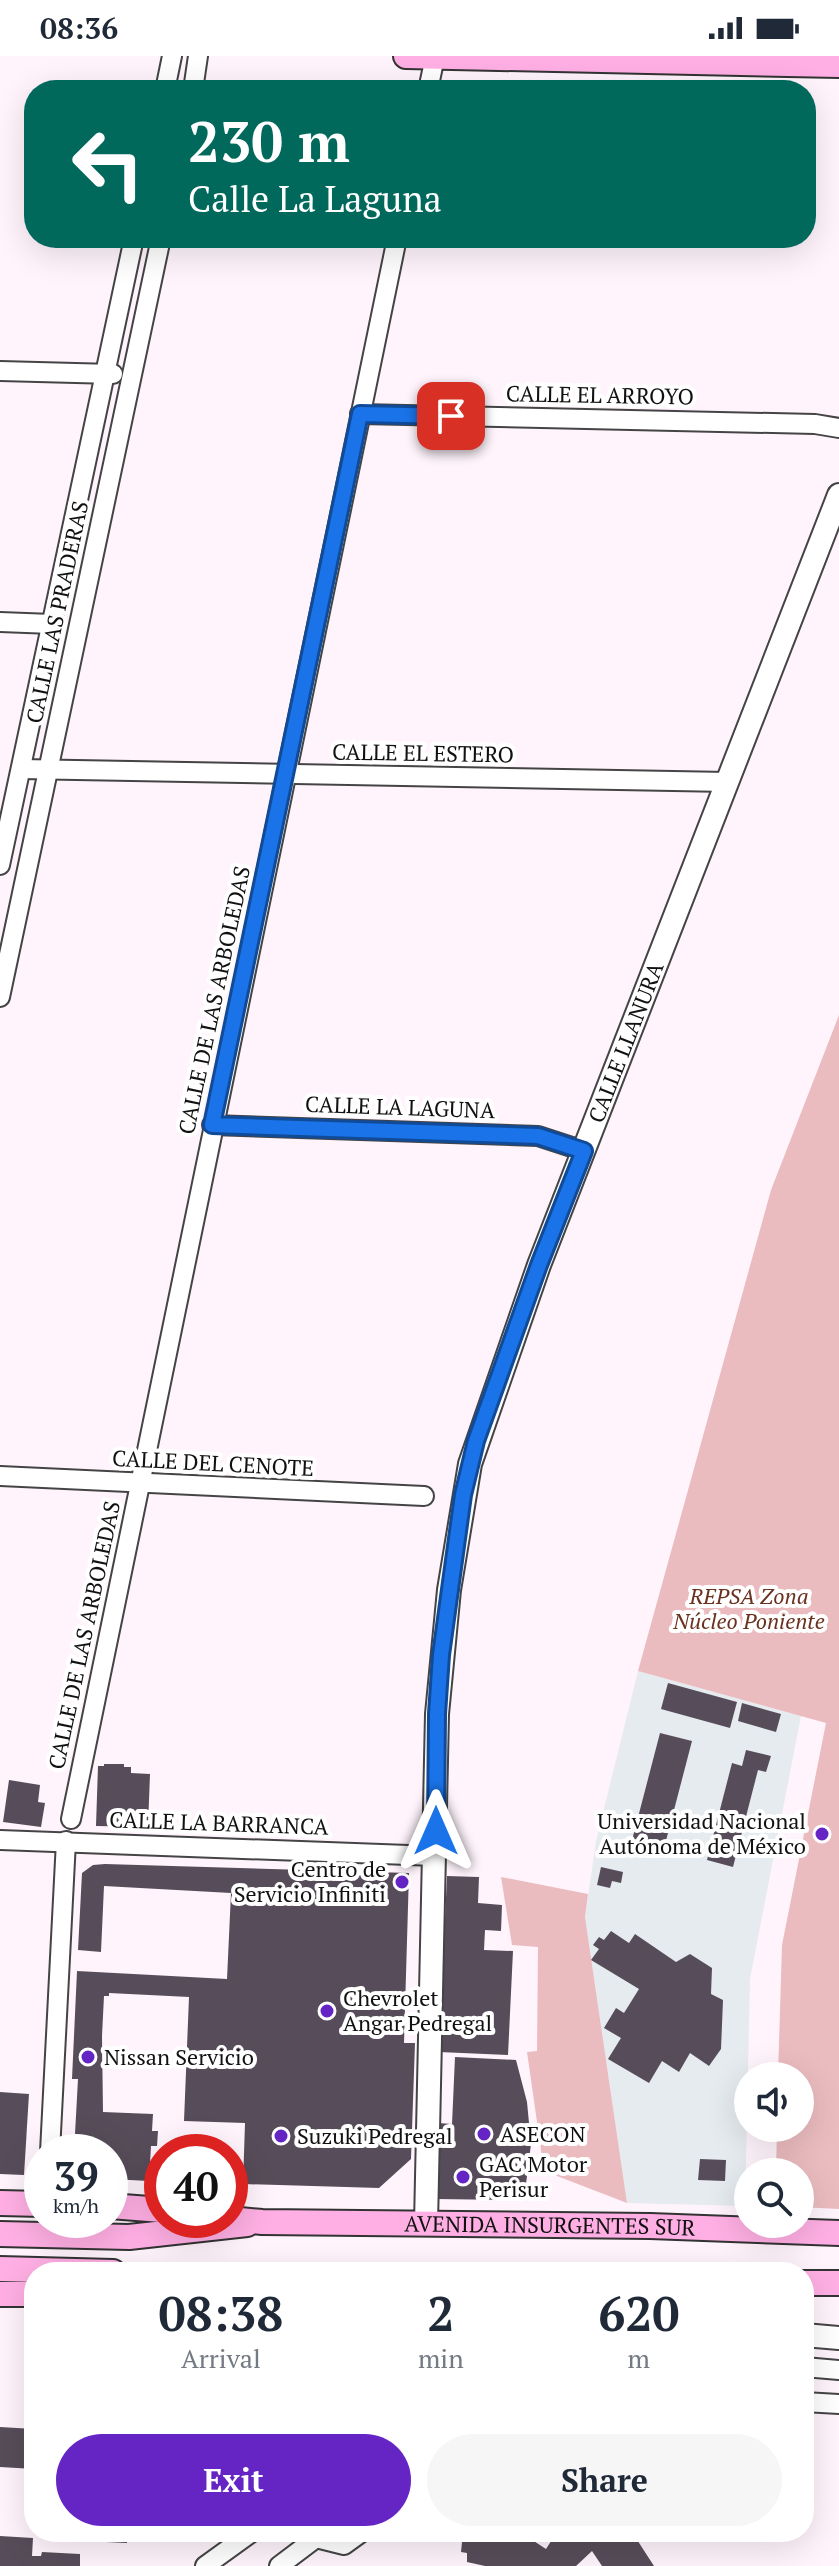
<!DOCTYPE html>
<meta charset="utf-8">
<style>
:root{--surface:#fff;--page:#f6f6f7;--text:#1f2937;--muted:#747a83;--accent:#6525c4}
body{margin:0;font-family:"PT Serif",serif;background:var(--page);color:var(--text);height:100vh;display:flex;flex-direction:column;font-size:30px;white-space:nowrap}
*{box-sizing:border-box;margin:0}
p{font-size:26px;color:var(--muted)}
.icon{flex:none;width:44px;height:44px;fill:none;stroke:currentColor;stroke-width:2;stroke-linecap:round;stroke-linejoin:round}
.map{position:relative;flex:1;overflow:hidden}
.details{position:absolute;left:24px;top:2206px;width:790px;height:280px;display:flex;flex-direction:column;background:var(--surface);border-radius:32px;box-shadow:0 8px 32px #0002}
.details>*{flex:none}
.guide{position:absolute;left:24px;top:24px;width:792px;height:168px;border-radius:32px;box-shadow:0 8px 32px #0002;background:#00695c;color:#fff;overflow:hidden}
.buttons{position:absolute;left:734px;top:2006px;display:grid;gap:16px}
.buttons a{display:grid;place-items:center;width:80px;height:80px;border-radius:50%;background:var(--surface);box-shadow:0 8px 32px #0002;font-size:40px}
.speed{position:absolute;left:24px;top:2078px;display:flex;gap:16px;font-size:40px;font-weight:700;text-align:center}
.speed>*{display:grid;place-content:center;width:104px;height:104px;border-radius:50%;background:var(--surface);box-shadow:0 8px 32px #0002;line-height:1}
.speed small{font-size:20px;font-weight:400}
.speed .limit{border:12px solid #d22;background:#fff;color:#111}
.pin{position:absolute;display:grid;place-items:center;width:68px;height:68px;color:#fff;margin:-34px;border-radius:16px;box-shadow:0 4px 12px #0006}
.me{position:absolute;width:88px;margin:-44px;rotate:0deg;stroke-linejoin:round;filter:drop-shadow(0 0 6px #0008)}
.turn{display:flex;align-items:center;gap:28px;height:168px;padding:0 32px;font-size:36px}
.turn .icon{width:104px;height:104px;stroke-width:2.5}
.turn b{display:block;font-size:56px;line-height:68px}
.eta{display:flex;justify-content:space-evenly;align-items:center;height:136px;text-align:center}
.eta b{font-size:48px;font-weight:600;line-height:56px}
.button{display:flex;gap:16px;margin-top:auto;padding:16px 32px}
.button a{flex:1;height:92px;border-radius:48px;background:var(--accent);color:#fff;font-size:32px;font-weight:600;line-height:92px;text-align:center}
.button a+a{background:var(--page);color:var(--text)}
.status{display:flex;justify-content:space-between;align-items:center;height:56px;padding:0 40px;background:var(--surface);direction:ltr}
.status svg{height:22px;fill:currentColor}
.map>svg:first-child{display:block}
.industrial{fill:#e5ebef}
.green{fill:#ebbcbf}
.building{fill:#574d5a}
.lines{fill:none;stroke-linecap:round;stroke-linejoin:round}
.minor-casing{stroke:#444;stroke-width:22}
.tertiary-casing{stroke:#444;stroke-width:26}
.secondary-casing{stroke:#333;stroke-width:28}
.minor{stroke:#fff;stroke-width:18}
.tertiary{stroke:#fff;stroke-width:22}
.secondary{stroke:#ffafe4;stroke-width:24}
.route-casing{stroke:#114b97;stroke-width:20}
.route{stroke:#1a73e8;stroke-width:14}
.poi-dot{fill:#6525c4;stroke:#fff;stroke-width:3}
.labels{text-anchor:middle;stroke-width:8;stroke-linejoin:round;paint-order:stroke}
.street-label{font-size:22px;fill:#111;stroke:#fff}
.park-label{font-size:22px;font-style:italic;fill:#6a311f;stroke:#fff}
.poi-label{font-size:22px;fill:#111;stroke:#fff;text-anchor:start}
</style>
<div class="status"><b>08:36</b><svg viewBox="0 0 49 12"><path d="M0 12V9h3v3zM5 12V6h3v6zM10 12V3h3v9zM15 12V0h3v12zM26 1h20v11H26zM47 4h2v5h-2z"/></svg></div>
<div class="map">
<svg width="839" height="2510" viewBox="0 0 839 2510">
<rect width="100%" height="100%" fill="#fff4fc"/>
<path class="industrial" d="M638 1615 801 1660 750 1923 745 2150 627 2147 585 1861 596 1785Z"/>
<g class="green">
<path d="M839 959V2153L800 2151V2116H776L777 2072H800V2020H778L782 1889 826 1667 638 1615 771 1134Z"/>
<path d="M501 1821 588 1838 585 1861 627 2147 544 2115 527 1996 537 1995 538 1891 512 1889Z"/>
</g>
<g class="building">
<path d="M668 1627 737 1646 730 1672 661 1653Z"/>
<path d="M742 1647 781 1658 776 1676 738 1665Z"/>
<path d="M660 1677 692 1685 662 1800 630 1792Z"/>
<path d="M746 1694 771 1700 766 1716 758 1714 733 1811 707 1804 732 1707 742 1710Z"/>
<path d="M104 1708H124V1711H131V1717L150 1718 148 1771 96 1770 98 1710H104Z"/>
<path d="M9 1724 40 1729 38 1746 45 1747 41 1771 3 1766Z"/>
<path d="M105 1808 409 1817 404 1987H415L411 2103 379 2132 243 2128 245 2067 184 2065 189 1941 109 1937V1940H104L102 1980 103 2056 153 2058 152 2075H158L157 2090H151L149 2125 110 2123V2096H74L78 2023H72L77 1915 227 1923 231 1837 104 1830 101 1896 78 1894 82 1817 93 1809Z"/>
<path d="M601 1811 623 1816 621 1827 612 1825 610 1832 597 1829Z"/>
<path d="M447 1820 479 1821 478 1847 502 1849 501 1875 485 1874 484 1894 513 1895 508 1999 439 1996Z"/>
<path d="M611 1875 629 1887 635 1878 676 1906 690 1898 712 1912 711 1938 723 1944 721 1993 709 2010 690 1997 679 2016 662 2005 649 2027 608 2003 621 1982 604 1972 616 1952 624 1957 639 1933 591 1904 599 1893 593 1889 599 1881 604 1884Z"/>
<path d="M455 2001 516 2004 527 2046 531 2088 525 2136 516 2144 435 2143 438 2067 452 2068Z"/>
<path d="M0 2036 29 2038 24 2119 0 2118Z"/>
<path d="M700 2103 726 2104 725 2125 698 2124Z"/>
<path d="M0 2371 34 2373V2413L0 2411Z"/>
<path d="M85 2476H127V2487L85 2485Z"/>
<path d="M463 2476H520L546 2493 557 2476H632L654 2510H602L592 2495 576 2510H485L467 2506V2497L461 2496Z"/>
<path d="M0 2480 33 2482 32 2500H41L42 2496 80 2498V2510H0Z"/>
</g>
<g class="lines">
<defs>
<g id="minor">
<path d="M165 34 172 0"/>
<path d="M193 34 198 0"/>
<path d="M428 34 435 1"/>
<path d="M0 315 113 318"/>
<path d="M360 358 815 368 839 372"/>
<path d="M0 566 52 568"/>
<path d="M21 713 728 726"/>
<path d="M0 809 134 182"/>
<path d="M0 941 161 182"/>
<path d="M212 1069 538 1080 584 1095"/>
<path d="M0 1420 424 1440"/>
<path d="M71 1763 397 182"/>
<path d="M0 1784 435 1800"/>
<path d="M50 2096 66 1785"/>
<path d="M804 2311 839 2314"/>
<path d="M804 2346 839 2348"/>
<path d="M316 2482 344 2489 362 2476"/>
<path d="M205 2510 252 2476"/>
<path d="M279 2510 324 2476"/>
</g>
<g id="tertiary">
<path id="s1" d="M426 2168 437 1658 449 1534 470 1408 539 1209 839 439"/>
<path d="M804 2279 839 2282"/>
</g>
<g id="secondary">
<path d="M406 0 839 9"/>
<path d="M0 2147 42 2148"/>
<path d="M110 2150 162 2154"/>
<path id="s2" d="M230 2163 262 2166 650 2170 839 2177"/>
<path d="M0 2178 129 2181 247 2168"/>
<path d="M0 2213 113 2216"/>
<path d="M804 2227H839"/>
<path d="M0 2238H34"/>
</g>
</defs>
<use href="#minor" class="minor-casing"/>
<use href="#tertiary" class="tertiary-casing"/>
<use href="#secondary" class="secondary-casing"/>
<use href="#minor" class="minor"/>
<use href="#tertiary" class="tertiary"/>
<use href="#secondary" class="secondary"/>
</g>
<g class="lines">
<defs>
<path id="route" d="M436 1775 437 1658 441 1599 463 1439 476 1385 539 1209 584 1095 538 1080 212 1069 360 358 451 360"/>
</defs>
<use href="#route" class="route-casing"/>
<use href="#route" class="route"/>
</g>
<g class="poi-dot">
<circle cx="822" cy="1778" r="8"/>
<circle cx="402" cy="1826" r="8"/>
<circle cx="327" cy="1955" r="8"/>
<circle cx="88" cy="2001" r="8"/>
<circle cx="484" cy="2078" r="8"/>
<circle cx="281" cy="2080" r="8"/>
<circle cx="463" cy="2121" r="8"/>
</g>
<g class="labels">
<g class="street-label">
<text transform="translate(600 339) rotate(1)" y="8">CALLE EL ARROYO</text>
<text transform="translate(57 556) rotate(-78)" y="8">CALLE LAS PRADERAS</text>
<text transform="translate(423 697) rotate(1)" y="8">CALLE EL ESTERO</text>
<text transform="translate(214 944) rotate(-78)" y="8">CALLE DE LAS ARBOLEDAS</text>
<text dy="8" stroke="none"><textPath href="#s1" startOffset="1212">CALLE LLANURA</textPath></text>
<text transform="translate(400 1051) rotate(2)" y="8">CALLE LA LAGUNA</text>
<text transform="translate(213 1407) rotate(3)" y="8">CALLE DEL CENOTE</text>
<text transform="translate(84 1579) rotate(-78)" y="8">CALLE DE LAS ARBOLEDAS</text>
<text transform="translate(219 1767) rotate(2)" y="8">CALLE LA BARRANCA</text>
<text dy="8" stroke="none"><textPath href="#s2" startOffset="320">AVENIDA INSURGENTES SUR</textPath></text>
</g>
<g class="park-label">
<text x="749" y="1548">REPSA Zona<tspan x="749" dy="25">Núcleo Poniente</tspan></text>
</g>
<g class="poi-label">
<text x="806" y="1773" text-anchor="end">Universidad Nacional<tspan x="806" dy="25">Autónoma de México</tspan></text>
<text x="386" y="1821" text-anchor="end">Centro de<tspan x="386" dy="25">Servicio Infiniti</tspan></text>
<text x="343" y="1950">Chevrolet<tspan x="343" dy="25">Angar Pedregal</tspan></text>
<text x="104" y="2009">Nissan Servicio</text>
<text x="500" y="2086">ASECON</text>
<text x="297" y="2088">Suzuki Pedregal</text>
<text x="479" y="2116">GAC Motor<tspan x="479" dy="25">Perisur</tspan></text>
</g>
</g>
</svg>
<div class="buttons">
<a><svg class="icon" aria-label="sound" viewBox="0 0 24 24"><path d="M4 9h4l5-4v14l-5-4H4zM17 9q2 3 0 6"/></svg></a>
<a><svg class="icon" aria-label="search" viewBox="0 0 24 24"><circle cx="10" cy="10" r="6"/><path d="M15 15l6 6"/></svg></a>
</div>
<div class="speed"><div>39<small>km/h</small></div><div class="limit">40</div></div>
<div class="pin" style="left:451px;top:360px;background:#d93025"><svg class="icon" aria-label="arrive" viewBox="0 0 24 24"><path d="M6 21V4h12l-3 4 3 4H6"/></svg></div>
<svg class="me" style="left:436px;top:1775px" viewBox="-20 -20 40 40"><path d="M0-17L14 15 0 8-14 15z" fill="#1a73e8" stroke="#fff" stroke-width="4"/></svg>
<div class="guide">
<div class="turn"><svg class="icon" aria-label="left" viewBox="0 0 24 24"><path d="M17 20v-9H6M10 6l-5 5 5 5"/></svg><div><b>230 m</b>Calle La Laguna</div></div>
</div>
<section class="details">
<div class="eta">
<div><b>08:38</b><p>Arrival</p></div>
<div><b>2</b><p>min</p></div>
<div><b>620</b><p>m</p></div>
</div>
<div class="button"><a>Exit</a><a>Share</a></div>
</section>
</div>
